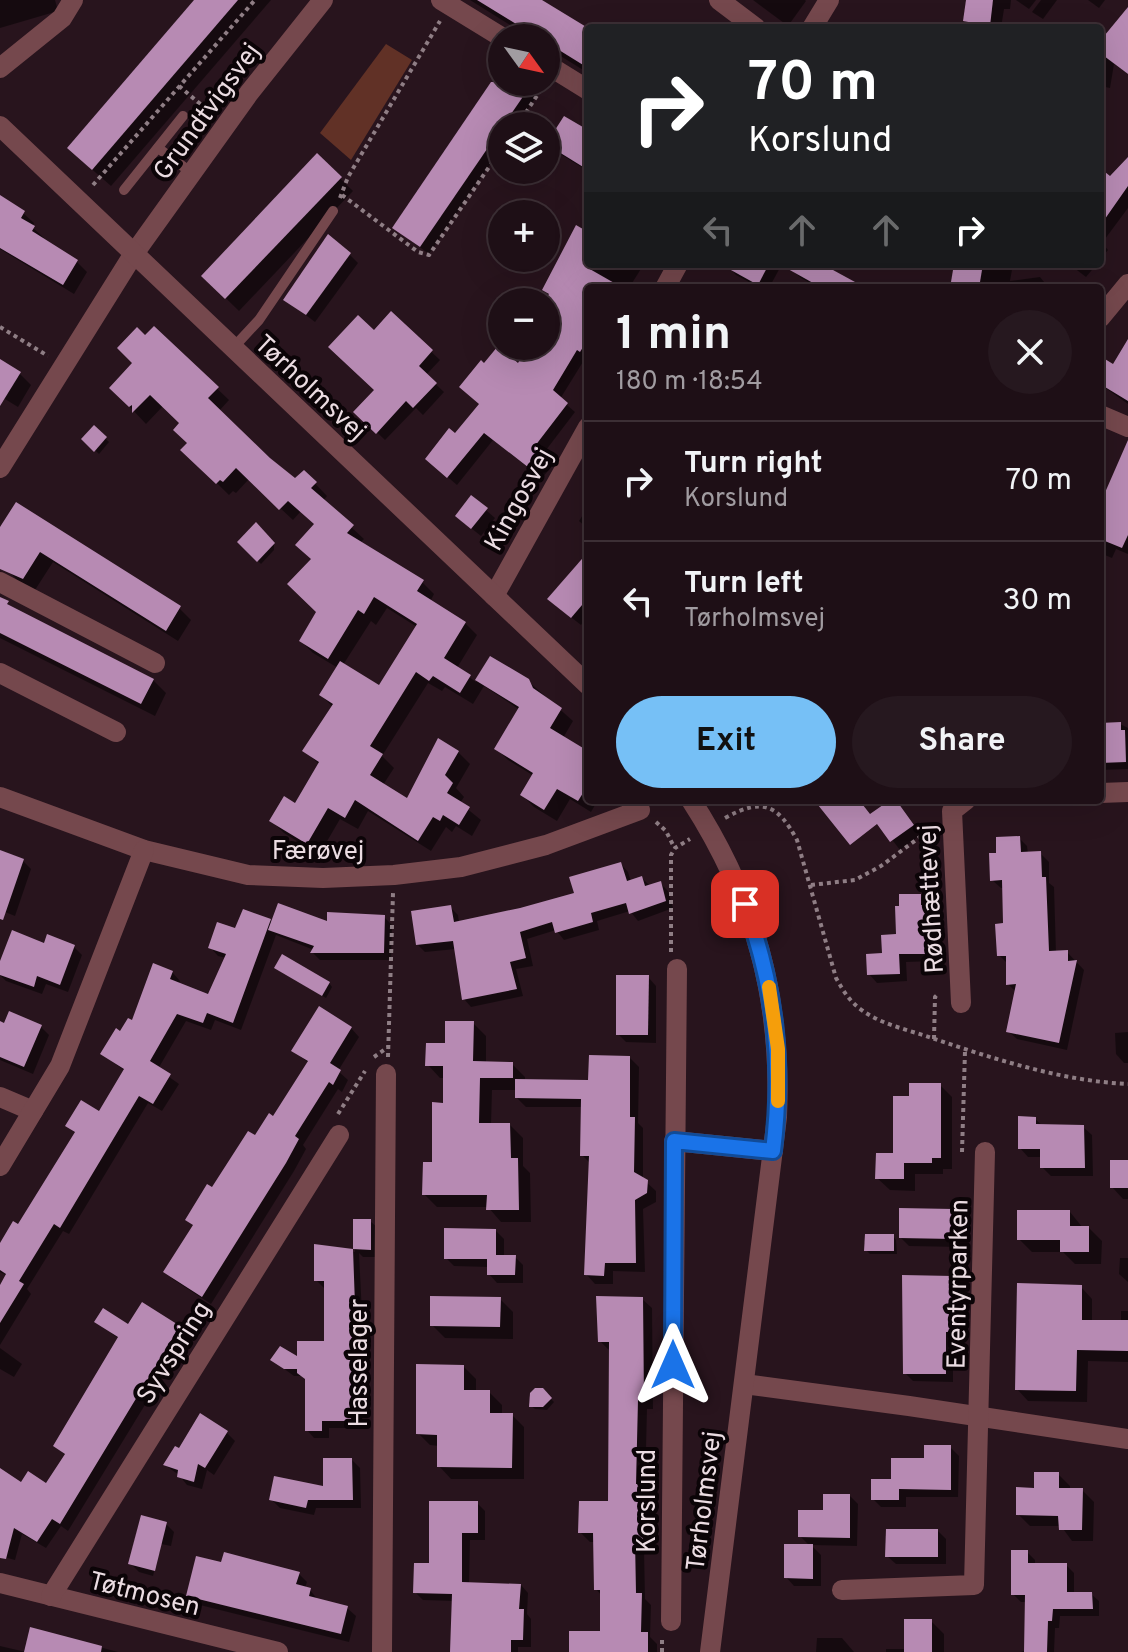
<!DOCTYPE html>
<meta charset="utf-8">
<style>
:root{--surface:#1e0f16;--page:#26181f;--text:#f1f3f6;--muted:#a19ca1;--line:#3c2f35;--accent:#76c0f6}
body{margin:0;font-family:Overpass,sans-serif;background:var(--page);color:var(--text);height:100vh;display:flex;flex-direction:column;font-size:30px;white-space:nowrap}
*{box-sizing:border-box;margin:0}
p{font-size:26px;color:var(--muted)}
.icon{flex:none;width:44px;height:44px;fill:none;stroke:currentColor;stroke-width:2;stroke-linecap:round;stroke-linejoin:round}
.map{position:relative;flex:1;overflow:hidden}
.details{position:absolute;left:584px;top:284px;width:520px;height:520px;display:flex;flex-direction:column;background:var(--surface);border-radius:8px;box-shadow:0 8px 32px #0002,0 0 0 2px var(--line)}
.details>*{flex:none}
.hud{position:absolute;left:584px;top:24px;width:520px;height:244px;border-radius:8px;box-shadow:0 8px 32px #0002,0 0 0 2px var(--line);background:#202124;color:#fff;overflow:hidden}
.needle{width:52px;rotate:123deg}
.buttons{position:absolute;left:488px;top:24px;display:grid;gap:16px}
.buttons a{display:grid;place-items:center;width:72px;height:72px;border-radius:50%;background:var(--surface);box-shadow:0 8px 32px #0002,0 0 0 2px var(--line);font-size:40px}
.pin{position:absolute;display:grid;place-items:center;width:68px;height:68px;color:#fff;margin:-34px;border-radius:16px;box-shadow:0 4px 12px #0006}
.me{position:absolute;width:88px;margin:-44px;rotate:0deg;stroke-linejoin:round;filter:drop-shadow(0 0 6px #0008)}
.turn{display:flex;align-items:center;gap:28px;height:168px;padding:0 32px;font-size:36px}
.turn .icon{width:104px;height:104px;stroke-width:2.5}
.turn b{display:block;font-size:56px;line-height:68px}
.lanes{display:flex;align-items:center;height:76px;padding:0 32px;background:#0003;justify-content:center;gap:40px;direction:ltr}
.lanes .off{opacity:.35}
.round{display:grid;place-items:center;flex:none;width:84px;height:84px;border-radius:42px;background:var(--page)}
.headline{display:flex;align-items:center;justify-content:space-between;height:136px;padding:0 32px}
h1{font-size:48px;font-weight:700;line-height:60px}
.primary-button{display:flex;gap:16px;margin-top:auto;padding:16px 32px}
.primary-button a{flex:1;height:92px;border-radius:48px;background:var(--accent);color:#111;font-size:32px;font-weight:700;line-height:92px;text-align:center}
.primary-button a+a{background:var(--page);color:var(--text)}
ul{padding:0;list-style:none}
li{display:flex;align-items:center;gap:24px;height:120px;padding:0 32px;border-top:2px solid var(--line)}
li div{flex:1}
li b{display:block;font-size:30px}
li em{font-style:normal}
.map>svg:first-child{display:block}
.green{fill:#613126}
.shadow{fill:#0007;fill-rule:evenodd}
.building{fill:#b78ab3}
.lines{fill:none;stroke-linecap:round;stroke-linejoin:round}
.path{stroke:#8f7e85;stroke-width:4;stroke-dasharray:4 4;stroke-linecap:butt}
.service{stroke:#75484d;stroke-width:10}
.minor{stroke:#75484d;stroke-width:20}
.tertiary{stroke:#75484d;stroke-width:20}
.route-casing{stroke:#114b97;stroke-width:20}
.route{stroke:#1a73e8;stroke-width:14}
.slow{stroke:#f59e0b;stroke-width:14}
.labels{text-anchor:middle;stroke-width:8;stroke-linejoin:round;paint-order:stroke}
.street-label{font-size:26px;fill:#ebdce2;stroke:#0b0407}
</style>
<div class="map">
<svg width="1128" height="1652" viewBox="0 0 1128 1652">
<rect width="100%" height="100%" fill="#28141d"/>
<path class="green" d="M386 44 412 60 351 160 320 133Z"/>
<g class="shadow">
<path d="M0 0H55L58 11 0 28Z"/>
<path d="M196 0H271L111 186 87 165Z"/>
<path d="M470 0H538L588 31V73L546 47V38H531Z"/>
<path d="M753 0H805L806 1 788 26Z"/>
<path d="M968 0H1011L1010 9H1004L1001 28H972L965 21Z"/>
<path d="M1016 0H1036L1029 9Z"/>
<path d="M1041 0H1057L1043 19 1032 12Z"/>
<path d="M1088 0H1105L1099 8Z"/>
<path d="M1128 10V74L1114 64 1110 88 1105 87 1100 112V44Z"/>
<path d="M502 70V82H533L541 90 516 126H502V147L429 254 394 228Z"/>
<path d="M588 133V171L557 152 549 144Z"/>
<path d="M317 156 353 191 239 311 203 276Z"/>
<path d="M1128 160V208L1102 243 1108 250 1100 260V185Z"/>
<path d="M0 198 23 213 34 223 32 227 44 238 43 240 77 262 87 272 74 294 0 249Z"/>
<path d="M588 228V264H644L629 288H588V359L586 357 560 399 575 412 543 454 553 465 542 478 493 440 457 485 436 467 455 436 519 366 531 346H546V302L550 296 544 290Z"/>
<path d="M349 254 358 263 315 322 286 300Z"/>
<path d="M729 264H782L769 288H760L736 275 728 266Z"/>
<path d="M795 264H818L830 288H819L801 278 792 270Z"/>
<path d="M956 264H1013L1010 281 1040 277 1049 288H952Z"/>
<path d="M1069 264H1097L1086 277Z"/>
<path d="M391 314 440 360 426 375 444 392 423 415 416 408 385 440 356 412 377 390 374 333Z"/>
<path d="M154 328 229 400 219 411 295 481 304 472 327 496 323 501 364 539 360 543 422 582 434 594 430 602 465 623 477 635 457 668 476 682 491 658 528 681 573 721 563 738 588 753V800H598L591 812 570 799 557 821 534 807 522 795 534 776 508 760 496 748 520 710 484 686 473 704 445 687 442 691 428 683 382 756 394 768 383 785 408 801 458 752 470 764 456 788 464 797 460 803 481 820 472 836 456 826 452 832 446 827 431 851 368 811 358 829 340 819 319 855 284 833 272 821 296 806 320 765 305 751 333 707 321 695 338 668 313 653 301 641 319 612 313 560 316 525 301 511 293 520 249 479 236 493 233 491 229 495 183 450 189 443 182 423 164 405 146 424 112 388 135 363 145 338ZM387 608 417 627 379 687 343 665 371 621 376 625Z"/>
<path d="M1128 343V404L1100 384V366L1113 367Z"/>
<path d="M0 361 20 374 31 385 18 407 0 396Z"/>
<path d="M94 428 109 442 99 454 83 439Z"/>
<path d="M1128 475V554L1116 549 1112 558 1100 553V501L1103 502Z"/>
<path d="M472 498 495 518 481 536 466 524Z"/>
<path d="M588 507V529L579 521Z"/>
<path d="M256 525 274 545V550L261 564 240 542Z"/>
<path d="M0 531 179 608 191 620 178 641 53 562 35 590 18 581 0 562Z"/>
<path d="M588 568V616L581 625 558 607Z"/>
<path d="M0 598 16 611 153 680 166 693 155 716 0 638Z"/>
<path d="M1120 724 1128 728V769L1100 770V725Z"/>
<path d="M894 800 921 835 900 850 873 815Z"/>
<path d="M1019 838 1027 846 1028 854 1040 853 1049 862V883L1054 887 1056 953 1067 952 1084 970 1067 1050 1017 1039 1008 1031 1017 993 1008 984V964L999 955 1005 925 1004 888H1001L992 880 998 855Z"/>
<path d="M0 853 23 861 31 869 15 916 0 910Z"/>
<path d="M621 864 628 872 631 882 642 878 650 886 660 883 668 891 673 908 638 921 630 911 597 921 599 930 564 940 556 930 527 939 533 966 516 969 523 996 471 1007 464 999 456 949 425 952 418 945 450 907 458 915 459 923 576 894Z"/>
<path d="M920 896 929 904V911L933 915 935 961 906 962 907 981 877 983 869 974 898 936Z"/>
<path d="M384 917 392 925 391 960H320L313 953 314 950 276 935 241 1030 215 1020 211 1030 186 1021 158 1069 179 1084 162 1111 148 1103 69 1234 63 1231 27 1289 31 1294 0 1345V1289L8 1276 0 1272V1247L18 1227 76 1134 68 1126 99 1114 125 1071 102 1054 133 1023 172 972 180 981 179 985 209 996 226 958 218 956 210 947 237 931 270 921 273 924H329Z"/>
<path d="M45 945 74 947 82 955 68 992 46 984 42 994 6 981 0 975V966Z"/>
<path d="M280 971 329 983 332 987 326 998Z"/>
<path d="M648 977 656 986V1043L626 1042 618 1034Z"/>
<path d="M0 1023 41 1027 49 1035 33 1074 0 1060Z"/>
<path d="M473 1023 486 1036V1063L512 1064 525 1077V1081L590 1082 630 1058 639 1067 638 1123 643 1128V1179L656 1191V1202L643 1209 645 1272 613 1271V1284H595L586 1274 590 1163 582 1155 583 1107H526L517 1098V1090H492L491 1125H510L523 1138V1166L530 1173 531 1222H501L488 1207H437L424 1194 434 1164 445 1105V1078H440L428 1065Z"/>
<path d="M351 1028 359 1037 338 1071 348 1080 342 1092 338 1089 303 1145 306 1149 294 1171 211 1304 174 1280 165 1272 194 1226 187 1219 274 1118 309 1063 293 1051Z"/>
<path d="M1128 1032V1063H1124L1116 1054 1115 1033Z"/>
<path d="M940 1085 952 1097V1169H943V1174H915V1191L890 1190 877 1178 895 1155 911 1098Z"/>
<path d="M1035 1119 1043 1126 1083 1127 1092 1135 1093 1176H1051L1042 1167V1157H1028L1020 1148Z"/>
<path d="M1128 1162V1199H1123L1112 1187Z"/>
<path d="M952 1211 961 1219 960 1247 909 1246 901 1238Z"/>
<path d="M1070 1212 1083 1228H1089L1102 1241 1101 1264H1075L1063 1252H1032L1019 1239Z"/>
<path d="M355 1221H370L379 1229V1257H363L359 1253 362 1314 358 1428H329V1438H314L307 1430V1381L302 1376H294L272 1360H299L326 1343 324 1288 316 1280V1246L355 1252Z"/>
<path d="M496 1231 504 1239V1257H515L523 1265V1283H497L489 1274V1267L454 1266 446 1258Z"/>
<path d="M893 1236 896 1240 897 1254H870L866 1250Z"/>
<path d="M1120 1258H1128V1282L1119 1274Z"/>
<path d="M952 1278 961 1286 960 1339H953V1382L913 1381 905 1373Z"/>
<path d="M1081 1287 1092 1299V1322H1121V1311H1128V1362L1088 1361 1087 1402 1028 1401 1017 1389Z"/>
<path d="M500 1299 513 1312V1339L445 1338 432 1325Z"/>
<path d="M642 1299 652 1308 653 1409H647L645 1489 653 1496 652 1549H644L645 1599 651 1605 650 1637 657 1644V1652H571L602 1633V1596L596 1589 595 1542H590L580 1532 610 1503V1351L600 1341Z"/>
<path d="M97 1322 129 1327 178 1328 187 1336 68 1531 61 1526 46 1548 22 1534 15 1560 0 1556V1471L22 1485 47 1486 66 1456 56 1446 119 1339Z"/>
<path d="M0 1348 22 1364 14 1377 0 1369Z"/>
<path d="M464 1367 476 1379V1392H489L502 1405V1415H512L524 1427V1479H451L439 1466V1446L430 1445 418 1433Z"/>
<path d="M542 1390 554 1402 547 1410 535 1409 531 1406Z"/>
<path d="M227 1433 235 1441 214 1475 207 1470 202 1489 187 1485 179 1475 165 1465 179 1451Z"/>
<path d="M950 1447 959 1456 958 1497H906V1507H881L873 1499 893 1481Z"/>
<path d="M352 1460 360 1468 361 1508H316L314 1515 280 1508 271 1499 325 1488Z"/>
<path d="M1058 1474 1070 1486V1490H1082L1094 1502 1093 1541H1072L1061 1526H1030L1018 1514 1036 1490Z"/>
<path d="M850 1496 858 1504 857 1546 811 1545 821 1555V1586H794L786 1577 810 1546 800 1536 825 1512Z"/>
<path d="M477 1503 485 1511V1540H470L469 1584 521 1585 528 1593 527 1614 531 1619V1647H518V1652H452L454 1601 423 1600 416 1593Z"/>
<path d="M166 1524 174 1532 171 1546 161 1544 153 1576 139 1572 131 1564Z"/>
<path d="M938 1531 946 1539V1564H896L887 1556Z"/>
<path d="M1027 1552 1035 1560V1565H1066L1074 1573V1594H1091L1099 1601V1616H1060L1059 1628H1055L1054 1652H1021L1026 1650 1027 1602H1021L1013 1594Z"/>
<path d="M223 1564 299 1574 307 1582 305 1588 310 1590 318 1600 347 1608 356 1616 349 1642 196 1604 188 1596Z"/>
<path d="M931 1621 944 1634V1652H886V1649H906Z"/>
<path d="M32 1629 118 1652H0V1646L26 1652Z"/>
<path d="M817 1638H842L854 1652H816Z"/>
</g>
<g class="building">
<path d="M194 0H238L92 170 67 148Z"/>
<path d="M477 0H542L588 28V68L546 42V38H539Z"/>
<path d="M966 0H993L990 26 963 21Z"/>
<path d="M1128 7V74L1100 53V41Z"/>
<path d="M491 82H533L420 247 392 228Z"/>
<path d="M564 116 588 130V170L546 144Z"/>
<path d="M317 153 342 177 225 299 201 276Z"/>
<path d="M1128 157V186L1100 226V168L1110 176Z"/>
<path d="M0 195 25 211 21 218 35 226 32 231 78 260 63 285 0 248Z"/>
<path d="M576 225 588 232V268L623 288H588V339L580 352 577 350 553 390 568 403 535 446 546 455 533 471 484 433 447 478 425 459 449 428 455 433 479 404 459 387 481 360 484 363 498 346 518 363 528 346H546V298L549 294 542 290Z"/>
<path d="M328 234 351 253 306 315 283 300Z"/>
<path d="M720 264H769L758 285Z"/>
<path d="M779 264H822L866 288H822Z"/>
<path d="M954 264H983L979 288H950Z"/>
<path d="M391 311 433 350 419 366 437 383 413 408 406 401 376 434 353 412 374 390 328 347 358 315 374 330Z"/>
<path d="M154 326 219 387 208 398 270 458 295 478 304 470 317 482 311 488 354 525 347 533 424 580 417 591 466 622 444 658 471 675 460 693 433 676 429 681 416 672 370 746 383 754 370 775 407 798 438 738 459 751 445 775 453 783 447 793 470 807 459 825 443 815 440 821 433 817 418 841 355 800 345 818 328 808 307 844 269 821 284 796 295 803 319 762 302 751 333 704 319 695 340 661 379 685 417 624 374 597 364 614 358 610 328 659 299 641 316 612 287 584 311 559 295 545 314 524 288 501 279 510 236 468 223 482 220 480 216 484 180 450 187 443 173 430 179 423 150 395 132 413V405L129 407 109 388 132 363 117 348 137 327 145 335Z"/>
<path d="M1128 339V401L1100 384V356L1113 364Z"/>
<path d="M0 359 21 372 0 406Z"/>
<path d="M94 425 107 437 94 452 81 439Z"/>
<path d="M1128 440V535L1122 548 1100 539V504Z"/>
<path d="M471 495 488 508 471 529 455 516Z"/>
<path d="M16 502 181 606 166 631 40 552 23 579 0 569V527Z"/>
<path d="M256 522 275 543 257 562 237 542Z"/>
<path d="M588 552V598L571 618 547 599Z"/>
<path d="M0 597 9 601 7 604 154 679 141 704 0 633Z"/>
<path d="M490 656 529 679 533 688 562 708 550 728 588 751V785L578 801 557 789 544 810 520 795 533 773 494 749 519 707 475 680Z"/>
<path d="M1121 722V730H1125L1126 762 1100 763V723Z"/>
<path d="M814 800H859L870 814 890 800H896L914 825 890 842 877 824 850 845Z"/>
<path d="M1020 836 1021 852 1041 851 1042 877H1046L1049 951 1068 950V961L1077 960 1059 1043 1006 1032 1016 984 1006 985V956H997L995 924 1003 923 1002 880 990 881 989 853H996V837Z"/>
<path d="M0 850 24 859 3 920 0 919Z"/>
<path d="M621 862 627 881 642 876 645 886 661 881 666 901 629 914 626 903 591 913 593 922 555 933 552 922 520 932 526 958 510 962 517 989 462 1000 453 941 416 945 411 911 451 905 454 922 520 908 574 893 569 877Z"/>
<path d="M899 894H921V905H925L927 954H899L900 974 867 975 866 954 882 953 881 935 896 934 895 906H899Z"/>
<path d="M278 903 327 921V912L385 915 384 953H310L314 946 268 930Z"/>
<path d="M243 909 271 919 233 1023 207 1013 203 1023 177 1014 150 1061 171 1074 153 1104 139 1096 60 1228 54 1224 19 1281 24 1284 0 1323V1285L6 1274 0 1270V1243L13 1221 18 1224 75 1132 65 1126 81 1100 99 1111 124 1069 100 1054 116 1028 120 1031 128 1018 132 1020 153 963 173 971 170 979 208 994 226 954 208 948 217 922 235 928Z"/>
<path d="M12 930 44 943 47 934 75 945 60 985 37 976 34 987 0 975V961Z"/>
<path d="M282 954 330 982 322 996 274 968Z"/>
<path d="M616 975H649L648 1035H616Z"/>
<path d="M319 1006 352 1027 330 1063 341 1070 333 1085 329 1082 295 1136 299 1139 286 1163 202 1297 163 1272 193 1225 185 1220 207 1184 212 1187 248 1131 255 1135 269 1113 273 1116 308 1061 291 1051Z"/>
<path d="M9 1011 42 1025 24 1067 0 1057V1021L4 1023Z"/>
<path d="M445 1021H474L473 1061 513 1062V1078H480L479 1123H510L511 1158H518L519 1210H486L487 1195H422L423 1162H432V1102L443 1103V1066H425L426 1043H445Z"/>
<path d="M589 1055 630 1056V1117H635L634 1172 648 1180 647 1193 635 1200 636 1263H605L604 1276 584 1275 589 1156H580L581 1099 515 1098V1079L588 1080Z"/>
<path d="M909 1083H941V1158H932V1163H904V1179H875L876 1153H893V1096H909Z"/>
<path d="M1018 1116 1036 1117V1124L1084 1125 1085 1168H1040V1149H1018Z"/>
<rect x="1110" y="1160" width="18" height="28"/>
<path d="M899 1208 953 1209V1239L899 1238Z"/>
<path d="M1017 1210H1070V1226H1089V1252H1060V1240H1017Z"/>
<path d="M353 1219H371V1250L353 1249Z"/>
<path d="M444 1228 496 1229V1255H516L515 1275H487V1259H444Z"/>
<path d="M865 1234H894V1251H864Z"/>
<path d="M314 1244 353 1249 355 1305 351 1421H322V1431H305V1379L297 1373V1369H284L270 1360 280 1346 297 1356V1341H324V1281H314Z"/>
<path d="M902 1275 953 1276 952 1332H946V1374H903Z"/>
<path d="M1017 1283 1082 1285V1320H1128V1351L1077 1350 1076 1391 1015 1390Z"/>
<path d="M430 1296 501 1297 500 1327 430 1326Z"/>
<path d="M596 1296 643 1297 644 1400H638L636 1484H643V1540H635L636 1593H642L641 1632H648V1652H569V1631H600V1590H594L593 1533H578L579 1501H608L609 1342H598Z"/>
<path d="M142 1302 180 1326 60 1524 52 1519 37 1542 14 1528 6 1559 0 1558V1468L21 1482 28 1471 46 1483 65 1454 53 1446 118 1337 94 1322 103 1308 128 1324Z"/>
<path d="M416 1364 464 1365V1390H490V1413H513L512 1468 437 1467V1435L416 1434Z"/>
<path d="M535 1388H543L552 1398 543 1407H529L530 1393Z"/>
<path d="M200 1413 228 1431 205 1468 198 1464 194 1482 177 1477 178 1470 163 1465 175 1446 179 1448Z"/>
<path d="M924 1445H951V1490L899 1489V1500H871V1479H891V1458H924Z"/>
<path d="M323 1458H352L353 1500H308L306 1508 269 1500 274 1476 323 1486Z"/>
<path d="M1034 1472H1059V1488H1083L1082 1530H1059L1058 1516 1016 1515V1487L1034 1488Z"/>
<path d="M823 1494H850V1538L798 1537V1510H823Z"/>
<path d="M429 1501H478V1533H462V1582L521 1584 519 1609H524L523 1640H511V1652H450L452 1594 413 1593 414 1563H429Z"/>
<path d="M141 1515 167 1522 155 1571 128 1564Z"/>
<path d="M886 1529H938V1557H885Z"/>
<path d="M784 1544H813V1579L784 1578Z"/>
<path d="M1011 1550H1028V1563H1067V1592H1092L1093 1609H1053L1052 1621H1048L1047 1652H1024L1025 1595H1011Z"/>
<path d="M224 1552 300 1572 296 1584 311 1588 309 1596 348 1606 341 1634 186 1596 196 1556 221 1562Z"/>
<rect x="904" y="1619" width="28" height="33"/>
<path d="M30 1627 102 1646 101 1652H24Z"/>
</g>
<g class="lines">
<g class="path">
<path d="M179 86 212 114"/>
<path d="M517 126 544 85"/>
<path d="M93 185 255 0"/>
<path d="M342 195 418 252 429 255 502 148"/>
<path d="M340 198 348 177 440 21"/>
<path d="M0 327 48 356"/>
<path d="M725 818C763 797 778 805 797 840L836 978C844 992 850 1002 863 1011 883 1025 909 1030 932 1038 994 1059 1062 1081 1128 1084"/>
<path d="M656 822 666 831 674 847"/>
<path d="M811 885 855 880 881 866 932 828"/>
<path d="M671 952V855L675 848 690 839"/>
<path d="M934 1039 935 997 939 993"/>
<path d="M374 1057 388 1047"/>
<path d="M388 1057 393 893"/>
<path d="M338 1114 365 1071"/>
<path d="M962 1152 965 1051"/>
<path d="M662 1652V1638"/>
</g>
<g class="service">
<path d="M158 148 192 173"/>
<path d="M124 190 183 116"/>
<path d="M233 348 259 320 333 211"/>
</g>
<g class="minor">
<path d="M441 0 503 38"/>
<path d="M719 0 756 28"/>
<path d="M812 28 829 0"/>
<path d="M546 64 588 90"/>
<path d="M0 68 62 18 73 0"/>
<path d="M665 288 678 264"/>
<path d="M1100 318 1128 284"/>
<path d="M1100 415 1128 427"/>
<path d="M0 468 133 255 249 93 323 0"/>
<path d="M0 582 155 663"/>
<path d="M494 596 588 427"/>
<path d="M0 673 116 732"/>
<path d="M1100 793 1128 792"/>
<path d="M0 797 144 850 248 875 323 878 394 875 461 867 546 845 640 810"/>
<path d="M961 1003 952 811 966 800"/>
<path d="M0 1097 33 1111"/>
<path d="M674 1141 773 1151"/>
<path d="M0 1166 60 1066 144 850"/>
<path d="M744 1384 909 1406 1128 1439"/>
<path d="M0 1583 278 1652"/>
<path d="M842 1590 974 1585 985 1152"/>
<path d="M51 1596 339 1135"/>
<path d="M671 1621 677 969"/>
<path d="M382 1652 386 1074"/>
</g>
<g class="tertiary">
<path d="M0 126 588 685"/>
<path d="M691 800C755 899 782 999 777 1117L710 1652"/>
</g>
</g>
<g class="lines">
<defs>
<path id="route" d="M673 1365 674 1141 773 1151C784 1063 775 988 745 904"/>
</defs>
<use href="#route" class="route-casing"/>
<use href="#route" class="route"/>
<path class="slow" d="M769 987 778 1049V1101"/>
</g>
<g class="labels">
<g class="street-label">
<text transform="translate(206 111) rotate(-54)" y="9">Grundtvigsvej</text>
<text transform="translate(311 387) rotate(43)" y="9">Tørholmsvej</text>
<text transform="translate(518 499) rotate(-61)" y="9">Kingosvej</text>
<text x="318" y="859">Færøvej</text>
<text transform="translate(930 899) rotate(-93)" y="9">Rødhættevej</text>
<text transform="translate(957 1284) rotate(-89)" y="9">Eventyrparken</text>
<text transform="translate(173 1352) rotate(-58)" y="9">Syvspring</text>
<text transform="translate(358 1363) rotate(-90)" y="9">Hasselager</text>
<text transform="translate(646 1501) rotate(-90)" y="9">Korslund</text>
<text transform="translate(703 1501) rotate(-83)" y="9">Tørholmsvej</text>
<text transform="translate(145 1593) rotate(14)" y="9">Tøtmosen</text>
</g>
</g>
</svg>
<div class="buttons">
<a><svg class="needle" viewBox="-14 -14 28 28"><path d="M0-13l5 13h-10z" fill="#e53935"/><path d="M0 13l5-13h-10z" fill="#a19ca1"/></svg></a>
<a><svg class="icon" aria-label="layers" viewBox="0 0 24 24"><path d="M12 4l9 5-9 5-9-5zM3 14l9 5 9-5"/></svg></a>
<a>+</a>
<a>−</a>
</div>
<div class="pin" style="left:745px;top:904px;background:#d93025"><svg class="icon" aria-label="arrive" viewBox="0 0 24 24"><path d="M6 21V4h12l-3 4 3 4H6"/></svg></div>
<svg class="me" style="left:673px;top:1365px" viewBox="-20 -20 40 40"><path d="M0-17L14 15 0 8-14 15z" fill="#1a73e8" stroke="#fff" stroke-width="4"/></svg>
<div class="hud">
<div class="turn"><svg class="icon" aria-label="right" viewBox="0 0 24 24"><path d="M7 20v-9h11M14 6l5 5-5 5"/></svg><div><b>70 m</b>Korslund</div></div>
<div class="lanes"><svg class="icon off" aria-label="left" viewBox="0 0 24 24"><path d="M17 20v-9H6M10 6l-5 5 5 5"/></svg><svg class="icon off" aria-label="ahead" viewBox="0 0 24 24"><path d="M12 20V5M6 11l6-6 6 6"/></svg><svg class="icon off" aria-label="ahead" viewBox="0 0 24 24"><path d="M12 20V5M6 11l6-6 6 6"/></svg><svg class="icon" aria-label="right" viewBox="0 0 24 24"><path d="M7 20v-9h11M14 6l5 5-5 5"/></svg></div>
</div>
<section class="details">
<div class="headline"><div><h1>1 min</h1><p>180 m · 18:54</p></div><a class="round"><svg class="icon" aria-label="close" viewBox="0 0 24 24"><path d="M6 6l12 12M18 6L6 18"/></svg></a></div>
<ul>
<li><svg class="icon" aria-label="right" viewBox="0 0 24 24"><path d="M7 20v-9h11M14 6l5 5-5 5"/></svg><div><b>Turn right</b><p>Korslund</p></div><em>70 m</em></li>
<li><svg class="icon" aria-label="left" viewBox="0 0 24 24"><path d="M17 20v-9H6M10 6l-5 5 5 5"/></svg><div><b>Turn left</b><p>Tørholmsvej</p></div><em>30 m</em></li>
</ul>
<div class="primary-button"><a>Exit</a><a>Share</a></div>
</section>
</div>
